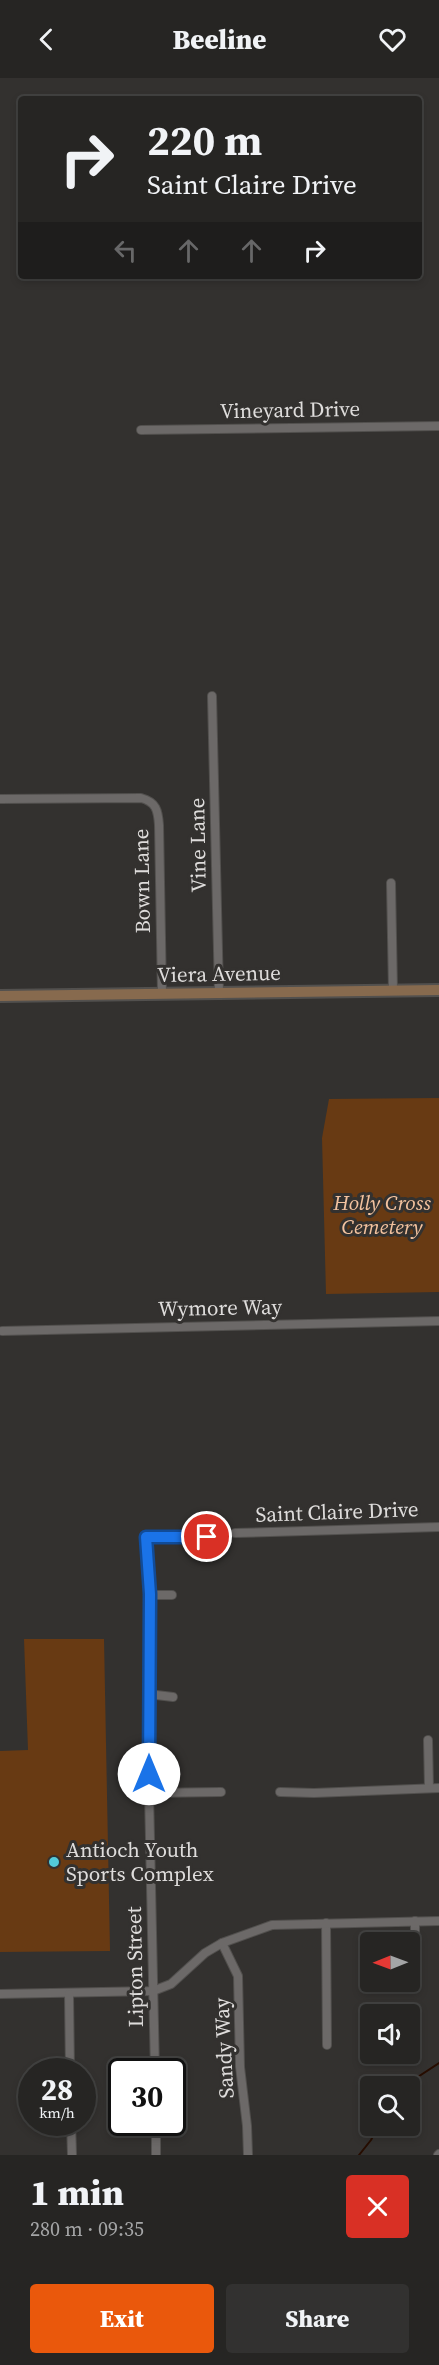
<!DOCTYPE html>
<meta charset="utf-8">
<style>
:root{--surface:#262523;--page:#323130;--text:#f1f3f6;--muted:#a4a5a6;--line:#424241;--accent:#ea580c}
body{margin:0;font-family:"Source Serif 4",serif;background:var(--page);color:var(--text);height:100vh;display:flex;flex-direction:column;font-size:22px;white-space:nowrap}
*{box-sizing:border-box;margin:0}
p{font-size:20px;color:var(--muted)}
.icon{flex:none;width:33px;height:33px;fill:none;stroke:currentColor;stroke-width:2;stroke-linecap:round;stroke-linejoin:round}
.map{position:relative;height:2077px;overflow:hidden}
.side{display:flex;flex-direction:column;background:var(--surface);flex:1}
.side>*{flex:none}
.guide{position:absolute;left:18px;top:18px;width:404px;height:183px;border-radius:6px;box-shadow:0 3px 9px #0003,0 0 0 2px var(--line);background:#262523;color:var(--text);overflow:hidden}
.needle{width:39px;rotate:269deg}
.controls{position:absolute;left:360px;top:1854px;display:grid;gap:12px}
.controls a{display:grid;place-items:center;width:60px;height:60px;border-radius:6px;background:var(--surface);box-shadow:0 3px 9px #0003,0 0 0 2px var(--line);font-size:30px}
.speed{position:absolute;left:18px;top:1980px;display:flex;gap:12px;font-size:30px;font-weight:700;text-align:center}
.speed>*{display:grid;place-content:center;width:78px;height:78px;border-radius:50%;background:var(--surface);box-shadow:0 3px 9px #0003,0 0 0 2px var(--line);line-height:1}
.speed small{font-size:15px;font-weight:400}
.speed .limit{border:3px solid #111;border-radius:9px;background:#fff;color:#111}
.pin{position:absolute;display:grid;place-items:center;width:51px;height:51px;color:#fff;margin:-26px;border:3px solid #fff;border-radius:50%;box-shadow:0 2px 6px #0007}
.me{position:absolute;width:66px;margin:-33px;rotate:0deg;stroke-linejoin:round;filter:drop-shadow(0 0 4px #0008)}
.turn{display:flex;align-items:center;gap:21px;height:126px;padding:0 30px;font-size:27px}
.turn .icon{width:78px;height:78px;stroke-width:2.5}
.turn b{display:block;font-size:42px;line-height:51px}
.lanes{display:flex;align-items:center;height:57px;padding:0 30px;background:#0003;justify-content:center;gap:30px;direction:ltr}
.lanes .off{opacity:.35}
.round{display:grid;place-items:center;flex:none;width:63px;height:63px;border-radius:6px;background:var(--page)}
.summary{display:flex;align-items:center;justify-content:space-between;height:102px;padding:0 30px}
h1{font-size:36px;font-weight:800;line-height:45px}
.button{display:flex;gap:12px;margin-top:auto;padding:12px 30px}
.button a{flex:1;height:69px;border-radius:6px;background:var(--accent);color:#fff;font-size:24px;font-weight:800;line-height:69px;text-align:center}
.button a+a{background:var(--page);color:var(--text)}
header{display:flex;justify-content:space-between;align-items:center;height:78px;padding:0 30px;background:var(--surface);font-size:27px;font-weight:800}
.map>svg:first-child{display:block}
.green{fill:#683a13}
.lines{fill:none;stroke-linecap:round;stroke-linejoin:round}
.stream{stroke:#270d00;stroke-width:2}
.street-casing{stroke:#52504e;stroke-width:10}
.secondary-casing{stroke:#52504e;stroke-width:14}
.street{stroke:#6c6968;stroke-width:8}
.secondary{stroke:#876a4e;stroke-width:10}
.route-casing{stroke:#114b97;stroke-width:15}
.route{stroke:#1a73e8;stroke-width:10}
.poi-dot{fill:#53cbda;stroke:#33312f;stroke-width:2}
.labels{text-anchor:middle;stroke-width:6;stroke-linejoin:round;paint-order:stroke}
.street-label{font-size:21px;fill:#dedcdb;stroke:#33312f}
.park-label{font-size:21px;font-style:italic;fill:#f4c39f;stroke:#33312f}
.poi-label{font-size:21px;fill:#dedcdb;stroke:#33312f;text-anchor:start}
</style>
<header><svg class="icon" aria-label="back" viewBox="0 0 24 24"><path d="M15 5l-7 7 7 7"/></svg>Beeline<svg class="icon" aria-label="heart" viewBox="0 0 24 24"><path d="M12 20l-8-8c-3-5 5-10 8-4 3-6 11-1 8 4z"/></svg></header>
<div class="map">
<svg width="439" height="2077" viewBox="0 0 439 2077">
<rect width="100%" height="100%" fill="#33312f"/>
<g class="green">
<path d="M439 1020V1214L326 1216 322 1060 329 1021Z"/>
<path d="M24 1561H104L110 1873 0 1874V1673L28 1672Z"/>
</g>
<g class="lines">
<g class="stream">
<path d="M404 2008 439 1985"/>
<path d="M359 2077 371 2062 378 2048"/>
</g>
<defs>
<g id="street">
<path d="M141 352 439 348"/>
<path d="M212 618 219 915"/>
<path d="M0 721 141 720C156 724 158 732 159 747L162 916"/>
<path d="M391 805 393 913"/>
<path d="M2 1253 439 1243"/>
<path d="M235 1455 439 1449"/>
<path d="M150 1517H172"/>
<path d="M148 1616 173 1619"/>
<path d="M428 1662 429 1710"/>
<path d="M280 1714 314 1715 439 1710"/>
<path d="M149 1715 221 1714"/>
<path d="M415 1843V1908"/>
<path d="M326 1845 327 1967"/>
<path d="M222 1865 238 1898 240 1989 247 2048 248 2077"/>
<path d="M0 1916 153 1913 171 1906 205 1875 222 1865 272 1847 439 1843"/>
<path d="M69 1916 70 1994"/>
<path d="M155 1994 149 1715 150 1517 146 1459H207"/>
<path d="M71 2044 72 2077"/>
<path d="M156 2044V2077"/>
<path d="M438 2077 439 2076"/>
</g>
<path id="secondary" d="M0 918 439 912"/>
</defs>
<use href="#street" class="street-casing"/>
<use href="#secondary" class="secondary-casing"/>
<use href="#street" class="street"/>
<use href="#secondary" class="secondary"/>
</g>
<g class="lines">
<defs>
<path id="route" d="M149 1696 150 1516 146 1459H207"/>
</defs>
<use href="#route" class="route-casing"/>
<use href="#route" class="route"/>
</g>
<circle class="poi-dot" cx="54" cy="1784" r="6"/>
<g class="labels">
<g class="street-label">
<text transform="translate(290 332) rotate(-1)" y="7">Vineyard Drive</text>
<text transform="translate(198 767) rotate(-91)" y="7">Vine Lane</text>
<text transform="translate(142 803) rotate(-91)" y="7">Bown Lane</text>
<text transform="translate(219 896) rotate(-1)" y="7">Viera Avenue</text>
<text transform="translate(220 1230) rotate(-1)" y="7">Wymore Way</text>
<text transform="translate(337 1434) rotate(-2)" y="7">Saint Claire Drive</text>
<text transform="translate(135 1889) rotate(-91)" y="7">Lipton Street</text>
<text transform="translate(224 1970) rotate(-93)" y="7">Sandy Way</text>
</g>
<g class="park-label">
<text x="382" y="1132">Holly Cross<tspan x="382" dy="24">Cemetery</tspan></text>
</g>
<g class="poi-label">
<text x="66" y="1779">Antioch Youth<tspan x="66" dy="24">Sports Complex</tspan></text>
</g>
</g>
</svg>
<div class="controls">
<a><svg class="needle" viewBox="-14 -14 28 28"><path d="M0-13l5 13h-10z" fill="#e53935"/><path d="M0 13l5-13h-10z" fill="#a4a5a6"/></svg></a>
<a><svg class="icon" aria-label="sound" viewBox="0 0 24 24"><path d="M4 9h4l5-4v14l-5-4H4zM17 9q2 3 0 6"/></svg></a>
<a><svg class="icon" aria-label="search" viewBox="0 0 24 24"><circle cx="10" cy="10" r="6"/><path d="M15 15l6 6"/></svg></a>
</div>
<div class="speed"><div>28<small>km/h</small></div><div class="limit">30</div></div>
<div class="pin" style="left:207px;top:1459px;background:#d93025"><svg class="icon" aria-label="arrive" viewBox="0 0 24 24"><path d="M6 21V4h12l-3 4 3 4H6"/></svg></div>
<svg class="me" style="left:149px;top:1696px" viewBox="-20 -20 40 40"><circle r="19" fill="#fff"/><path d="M0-13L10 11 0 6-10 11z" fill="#1a73e8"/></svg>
<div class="guide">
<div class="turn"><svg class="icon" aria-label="right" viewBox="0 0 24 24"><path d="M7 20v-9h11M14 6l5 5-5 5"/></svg><div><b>220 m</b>Saint Claire Drive</div></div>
<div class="lanes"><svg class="icon off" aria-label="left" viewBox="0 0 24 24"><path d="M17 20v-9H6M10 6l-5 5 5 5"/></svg><svg class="icon off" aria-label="ahead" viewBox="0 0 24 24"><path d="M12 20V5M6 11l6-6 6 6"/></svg><svg class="icon off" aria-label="ahead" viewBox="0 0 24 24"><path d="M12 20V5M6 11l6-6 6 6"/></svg><svg class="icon" aria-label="right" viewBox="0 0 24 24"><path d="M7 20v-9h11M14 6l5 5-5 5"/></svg></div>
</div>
</div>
<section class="side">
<div class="summary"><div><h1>1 min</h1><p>280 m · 09:35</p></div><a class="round" style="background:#d93025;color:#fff"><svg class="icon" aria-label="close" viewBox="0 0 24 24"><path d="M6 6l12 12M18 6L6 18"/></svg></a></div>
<div class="button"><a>Exit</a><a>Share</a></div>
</section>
